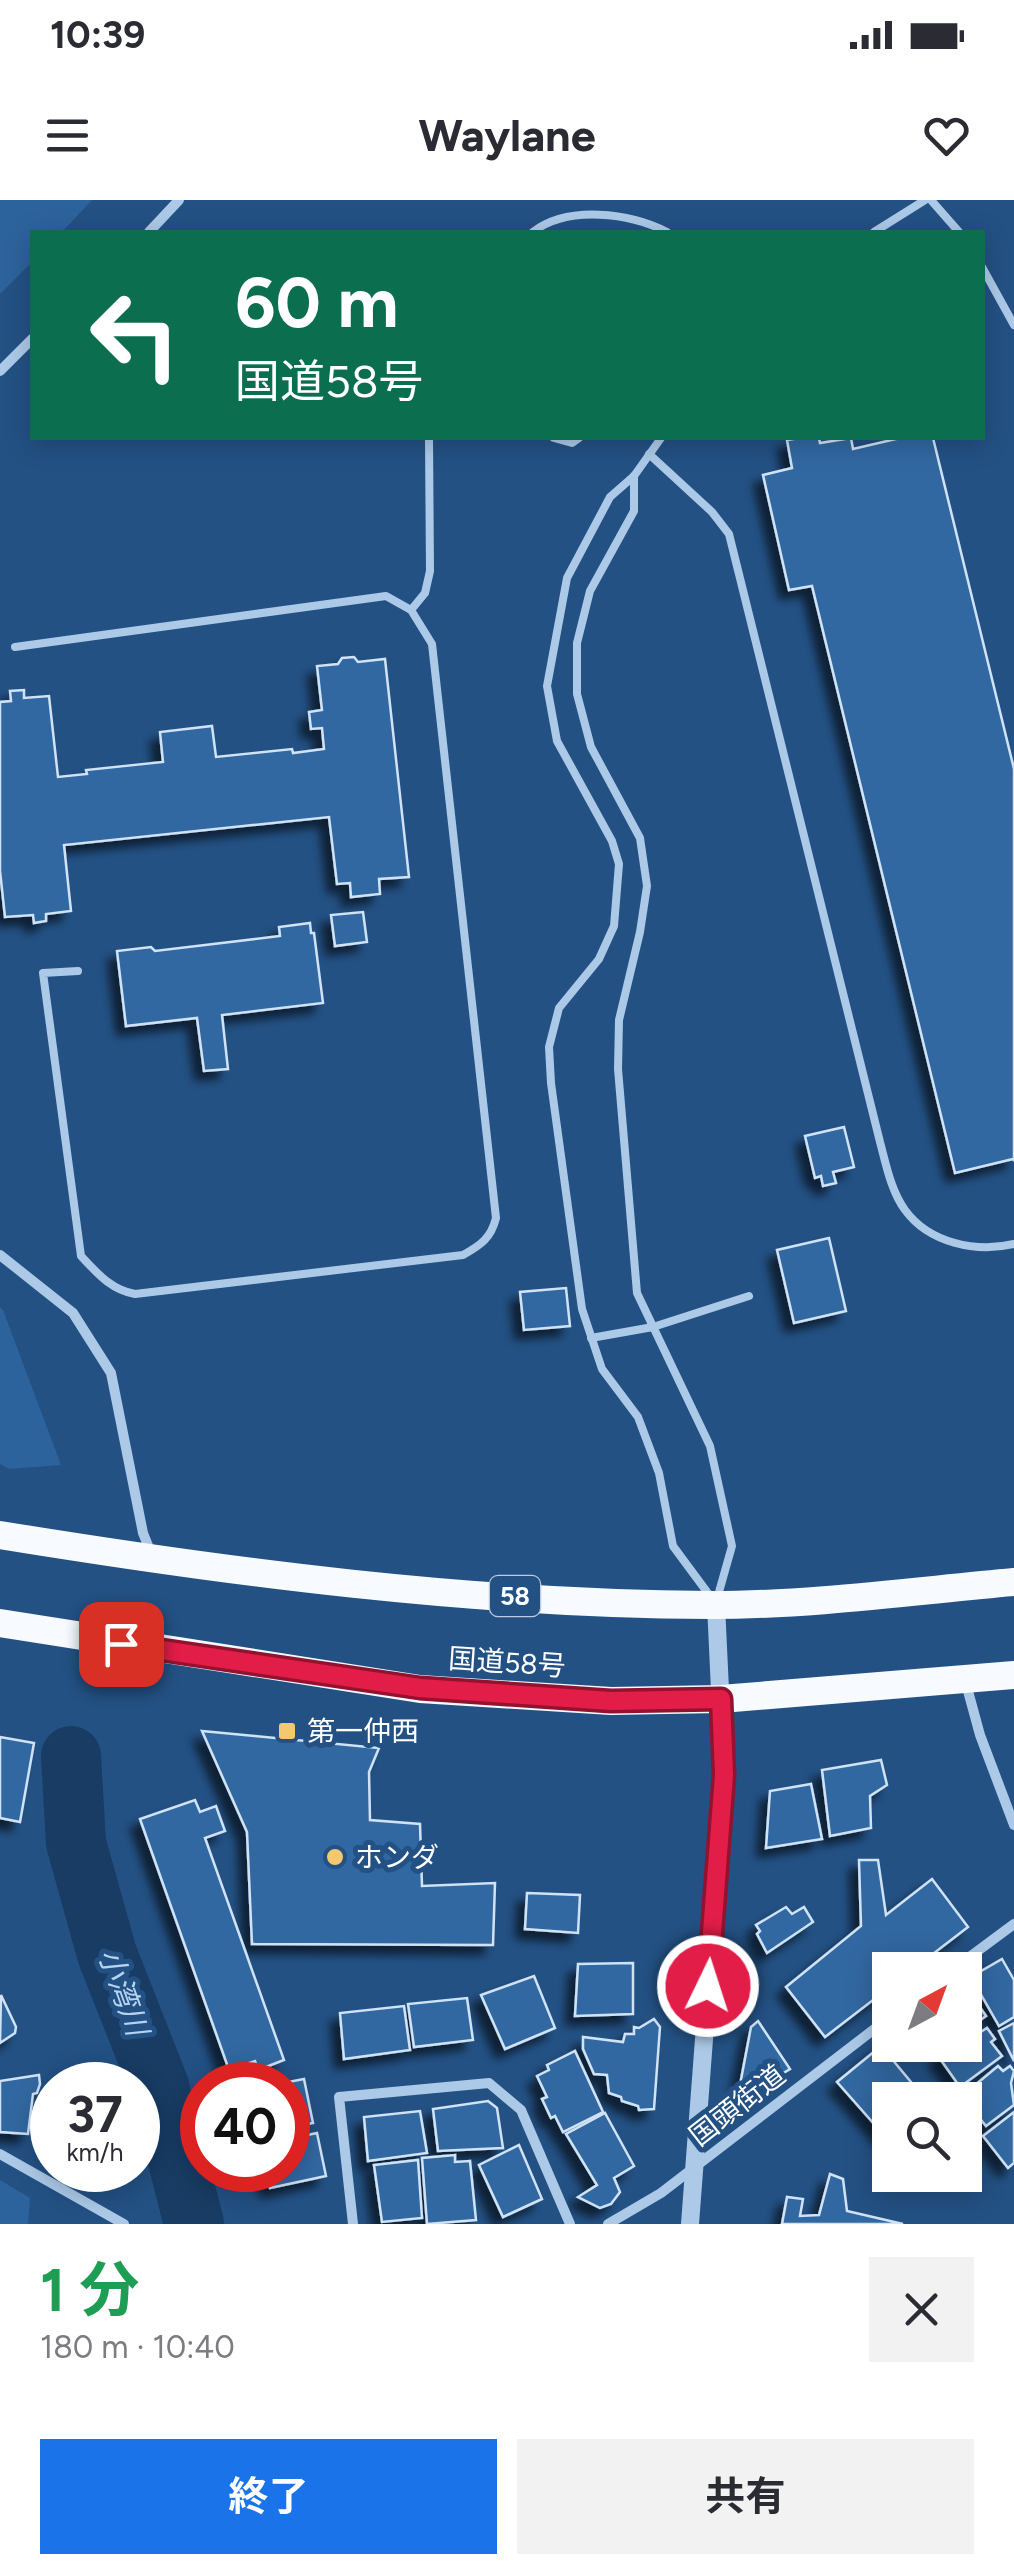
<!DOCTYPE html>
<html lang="ja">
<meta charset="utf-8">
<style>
:root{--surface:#fff;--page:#f2f2f3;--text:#2b2b33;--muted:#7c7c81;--accent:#1a73e8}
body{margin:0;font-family:Figtree,"Noto Sans JP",sans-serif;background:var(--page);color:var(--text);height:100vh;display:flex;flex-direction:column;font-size:38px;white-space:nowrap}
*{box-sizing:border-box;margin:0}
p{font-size:32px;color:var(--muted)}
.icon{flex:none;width:55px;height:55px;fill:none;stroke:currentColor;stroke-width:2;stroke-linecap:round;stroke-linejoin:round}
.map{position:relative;height:2024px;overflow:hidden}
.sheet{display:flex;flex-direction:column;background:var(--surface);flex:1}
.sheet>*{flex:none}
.banner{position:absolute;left:30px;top:30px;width:955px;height:210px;border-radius:0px;box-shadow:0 5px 25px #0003;background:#0b6e4f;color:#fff;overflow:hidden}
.needle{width:65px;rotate:41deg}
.controls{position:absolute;left:872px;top:1752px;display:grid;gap:20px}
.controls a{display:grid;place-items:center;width:110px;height:110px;border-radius:0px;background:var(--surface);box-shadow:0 5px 25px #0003;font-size:50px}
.speed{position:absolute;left:30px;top:1862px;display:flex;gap:20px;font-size:50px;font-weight:700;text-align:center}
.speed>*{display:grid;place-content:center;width:130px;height:130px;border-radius:50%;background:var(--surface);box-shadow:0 5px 25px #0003;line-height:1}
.speed small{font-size:25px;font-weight:400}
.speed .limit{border:15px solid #d22;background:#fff;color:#111}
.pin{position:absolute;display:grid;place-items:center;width:85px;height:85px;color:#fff;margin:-42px;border-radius:20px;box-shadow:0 5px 15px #0006}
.me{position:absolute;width:110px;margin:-55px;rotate:4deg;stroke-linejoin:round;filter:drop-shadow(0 0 8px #0008)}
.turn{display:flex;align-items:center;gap:35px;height:210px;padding:0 40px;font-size:45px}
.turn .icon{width:130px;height:130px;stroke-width:2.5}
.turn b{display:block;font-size:70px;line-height:85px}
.round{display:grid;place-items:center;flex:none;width:105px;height:105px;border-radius:0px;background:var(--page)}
.overview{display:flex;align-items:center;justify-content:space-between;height:170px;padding:0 40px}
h1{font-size:60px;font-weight:700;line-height:75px;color:#1e9e55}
.primary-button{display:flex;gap:20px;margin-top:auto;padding:20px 40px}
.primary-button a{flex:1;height:115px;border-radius:0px;background:var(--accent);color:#fff;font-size:40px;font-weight:700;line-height:115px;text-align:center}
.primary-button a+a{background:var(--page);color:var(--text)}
.status{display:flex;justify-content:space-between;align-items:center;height:70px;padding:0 50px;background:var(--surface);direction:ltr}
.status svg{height:28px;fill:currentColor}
header{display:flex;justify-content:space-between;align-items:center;height:130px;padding:0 40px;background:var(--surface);font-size:45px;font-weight:700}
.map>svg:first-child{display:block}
.green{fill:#2d639c}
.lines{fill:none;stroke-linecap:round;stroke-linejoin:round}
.river{stroke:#183c64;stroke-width:60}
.building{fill:#3368a1;stroke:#d0e3f6;stroke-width:2.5;filter:url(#shadow)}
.service{stroke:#accae8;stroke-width:8}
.minor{stroke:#accae8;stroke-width:10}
.tertiary{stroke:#accae8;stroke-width:18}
.trunk{stroke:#f7fafe;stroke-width:28}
.route-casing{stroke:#92132f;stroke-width:25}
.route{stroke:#e11d48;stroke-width:18}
.poi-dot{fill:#f3c86f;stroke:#235184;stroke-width:4}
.labels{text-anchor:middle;stroke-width:10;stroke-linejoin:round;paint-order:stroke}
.shield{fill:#235184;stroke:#bdcbda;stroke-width:2.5}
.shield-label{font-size:25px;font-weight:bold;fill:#fff}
.street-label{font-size:28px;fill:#fff;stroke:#235184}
.poi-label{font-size:28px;fill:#fff;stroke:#235184;text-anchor:start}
.water-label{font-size:30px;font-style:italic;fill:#b8d3f0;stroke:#235184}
</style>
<div class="status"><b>10:39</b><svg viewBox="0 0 49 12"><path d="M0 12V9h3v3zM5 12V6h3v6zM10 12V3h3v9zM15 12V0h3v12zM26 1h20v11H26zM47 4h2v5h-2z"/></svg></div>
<header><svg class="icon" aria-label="menu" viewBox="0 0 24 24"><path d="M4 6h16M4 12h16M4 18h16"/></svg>Waylane<svg class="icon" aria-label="heart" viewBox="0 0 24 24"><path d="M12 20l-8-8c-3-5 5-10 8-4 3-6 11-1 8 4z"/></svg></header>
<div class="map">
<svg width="1014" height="2024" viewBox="0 0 1014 2024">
<defs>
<filter id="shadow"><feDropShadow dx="-9" dy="9" stdDeviation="5" flood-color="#0009"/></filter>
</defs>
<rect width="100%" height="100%" fill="#235184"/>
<g class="green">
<path d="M0 0H92L62 32H32V62L0 94Z"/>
<path d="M0 1107 3 1110 61 1265 9 1269 0 1264Z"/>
<path d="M0 1980 30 1998 28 2024H0Z"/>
</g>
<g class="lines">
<path class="river" d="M71 1556 76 1643 107 1754 159 1886 194 2024"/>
</g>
<g class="building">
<path d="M800 238H819L820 243 851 238 853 249 900 238H933L1014 569V961L1013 959 955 973 812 386 789 390 763 275 792 268 787 240Z"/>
<path d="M354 457 358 462 385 459 409 677 379 679 380 694 351 697 350 683 337 684 329 617 64 645 71 711 46 714V721L34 723 33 715 5 717 0 671V502L11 501 10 491 24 490V498L49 496 58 577 87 574 86 570 163 562 160 532 212 526 216 557 292 549 293 553 324 549 322 528 311 529 309 512 322 510 317 466 338 464 342 458Z"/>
<path d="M363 712 367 742 335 746 331 715Z"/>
<path d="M310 723 311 733H314L323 803 222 815 228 869 204 871 197 818 126 826 117 751 151 747 155 751 280 736 279 727Z"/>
<path d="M844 927 854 967 833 972 836 983 823 986 821 976 815 978 805 936Z"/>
<path d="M829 1038 846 1111 794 1123 777 1050Z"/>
<path d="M566 1088 570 1126 524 1130 520 1092Z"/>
<path d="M202 1531 379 1548 369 1572 370 1620 420 1624 422 1686 495 1683 493 1745 252 1744 247 1632Z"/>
<path d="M0 1537 34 1543 20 1622 0 1618Z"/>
<path d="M881 1560 887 1585 870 1596 871 1628 830 1636 822 1570Z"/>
<path d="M811 1584 822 1639 766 1648 770 1591Z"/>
<path d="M195 1600 200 1612 216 1606 225 1631 205 1638 284 1860 258 1870 255 1861 229 1870 140 1619Z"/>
<path d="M859 1660H878L886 1715 932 1679 968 1727 912 1770H890V1787L825 1837 786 1787 861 1726Z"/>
<path d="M527 1693 580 1695 578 1733 525 1729Z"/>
<path d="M786 1707 792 1714 804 1707 813 1722 767 1753 757 1734 760 1731 756 1725Z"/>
<path d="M1002 1759 1014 1780V1817L999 1826 971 1777Z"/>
<path d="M633 1763V1814L575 1816 578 1764Z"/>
<path d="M534 1776 555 1828 505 1849 481 1795Z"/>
<path d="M965 1794 969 1799 972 1796 986 1816 965 1831Z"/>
<path d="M1 1795 16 1827 15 1833 0 1843Z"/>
<path d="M467 1798 473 1840 414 1847 408 1804Z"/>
<path d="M404 1806 410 1850 344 1859 340 1813Z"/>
<path d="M654 1819 660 1827 654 1909 639 1910 638 1906 622 1901 621 1897 609 1893 607 1875 594 1874 583 1849V1837L623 1842 625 1834H634V1827L639 1828Z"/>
<path d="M758 1821 790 1869 747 1895 740 1885 751 1827Z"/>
<path d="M1014 1823V1861L999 1831Z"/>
<path d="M975 1828 979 1833 987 1828 995 1839 991 1842 1002 1856 960 1887 938 1856 952 1845H965V1835Z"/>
<path d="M881 1846 926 1900H890V1942L837 1882Z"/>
<path d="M575 1851 603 1912 563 1932 555 1916 551 1918 542 1899 547 1897 537 1876 549 1870 547 1865Z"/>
<path d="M998 1866 1003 1871 1010 1866 1014 1871 1011 1883 1014 1905 986 1926 962 1896Z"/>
<path d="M39 1875 40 1884 37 1893 33 1894 28 1934 0 1932V1881Z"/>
<path d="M304 1879 313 1923 288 1928V1885H273Z"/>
<path d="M488 1901 497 1908 503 1948 438 1951 433 1909Z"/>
<path d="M420 1911 427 1953 368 1961 364 1917Z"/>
<path d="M1014 1912V1963L1008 1968 983 1936Z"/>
<path d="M605 1913 634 1966 614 1978 620 1992 611 2004 600 2008 578 1997 597 1985 566 1934Z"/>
<path d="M317 1933 326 1976 270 1988 266 1970H288V1939Z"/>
<path d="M519 1945 542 1999 503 2017 479 1965Z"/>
<path d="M455 1955V1962L470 1961 476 2020 427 2024 422 1958Z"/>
<path d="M418 1960 422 2018 382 2022 374 1965Z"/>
<path d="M830 1974 843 1979 847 2011 903 2024H782L787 1997 803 1999 800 2016 819 2015Z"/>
</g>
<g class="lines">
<g class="service">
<path d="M931 0 959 32"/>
<path d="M533 32C568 5 630 13 667 32"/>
<path d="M874 32 925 0"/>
<path d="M982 67 1014 125"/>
<path d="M554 238 572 243 579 238"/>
<path d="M661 238 634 276 610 297 567 378 547 486 557 541 612 641 619 664 614 726 599 759 559 808 549 847 551 883 582 1109 602 1169 638 1217 659 1273 673 1346 710 1396"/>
<path d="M649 254 712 312 729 334 880 942C886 964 891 991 905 1010 929 1043 976 1053 1014 1044"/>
<path d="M634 276V311L590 391 577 443V494L591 547 640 638 647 686 640 732 619 820 618 869 637 1093 710 1246 732 1346 717 1399"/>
<path d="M411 410 425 393 430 371 429 238"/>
<path d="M15 447 386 396 411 410 432 444 496 1018C491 1038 481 1045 463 1055L135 1094C111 1090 97 1073 81 1056L43 773 78 771"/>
<path d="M591 1138 653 1127 749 1096"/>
</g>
<g class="minor">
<path d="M149 32 179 0"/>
<path d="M0 171 32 139"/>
<path d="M0 1055 73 1113 111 1173 143 1333 151 1353"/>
<path d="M965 1480 980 1535 1014 1625"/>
<path d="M952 1770 1014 1724"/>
<path d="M0 1954 124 2024"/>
<path d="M353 2024 339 1897 489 1883 521 1910 570 2024"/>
<path d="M608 2024 661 1993 890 1817"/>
</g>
<path class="tertiary" d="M690 2024 724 1575 716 1405"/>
<g class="trunk">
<path d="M0 1335C234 1373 473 1404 711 1405 812 1405 914 1391 1014 1382"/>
<path d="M0 1423 420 1489 611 1501 721 1499 1014 1475"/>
</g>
</g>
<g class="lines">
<defs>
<path id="route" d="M121 1444 420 1488 611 1501 721 1499 724 1575 708 1786"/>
</defs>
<use href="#route" class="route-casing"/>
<use href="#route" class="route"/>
</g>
<g class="poi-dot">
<rect x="277" y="1521" width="20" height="20" rx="5"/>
<circle cx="335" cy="1657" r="10"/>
</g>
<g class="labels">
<rect class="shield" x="490" y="1376" width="50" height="40" rx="8"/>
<g class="shield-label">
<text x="515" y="1405">58</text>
</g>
<g class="street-label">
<text transform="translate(507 1462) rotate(4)" y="10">国道58号</text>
<text transform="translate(737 1905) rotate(-38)" y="10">国頭街道</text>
</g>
<g class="poi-label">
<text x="307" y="1541">第一仲西</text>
<text x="355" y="1667">ホンダ</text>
</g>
<g class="water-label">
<text transform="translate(123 1792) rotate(70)" y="10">小湾川</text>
</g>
</g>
</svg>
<div class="controls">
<a><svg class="needle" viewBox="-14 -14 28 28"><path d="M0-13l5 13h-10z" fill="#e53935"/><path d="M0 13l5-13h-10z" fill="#7c7c81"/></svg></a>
<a><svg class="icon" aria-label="search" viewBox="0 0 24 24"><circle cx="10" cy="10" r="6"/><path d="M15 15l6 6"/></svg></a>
</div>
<div class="speed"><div>37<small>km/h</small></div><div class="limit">40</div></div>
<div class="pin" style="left:121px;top:1444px;background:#d93025"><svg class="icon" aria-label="arrive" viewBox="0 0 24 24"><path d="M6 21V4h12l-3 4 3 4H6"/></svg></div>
<svg class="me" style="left:708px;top:1786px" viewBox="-20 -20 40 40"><circle r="17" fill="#e11d48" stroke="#fff" stroke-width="3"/><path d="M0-11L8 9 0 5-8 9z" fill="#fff"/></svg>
<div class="banner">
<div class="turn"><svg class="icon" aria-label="left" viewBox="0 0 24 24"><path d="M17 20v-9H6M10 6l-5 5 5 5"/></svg><div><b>60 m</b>国道58号</div></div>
</div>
</div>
<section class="sheet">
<div class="overview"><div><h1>1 分</h1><p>180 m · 10:40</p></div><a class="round"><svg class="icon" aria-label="close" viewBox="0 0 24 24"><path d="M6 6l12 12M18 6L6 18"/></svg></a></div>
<div class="primary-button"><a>終了</a><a>共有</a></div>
</section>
